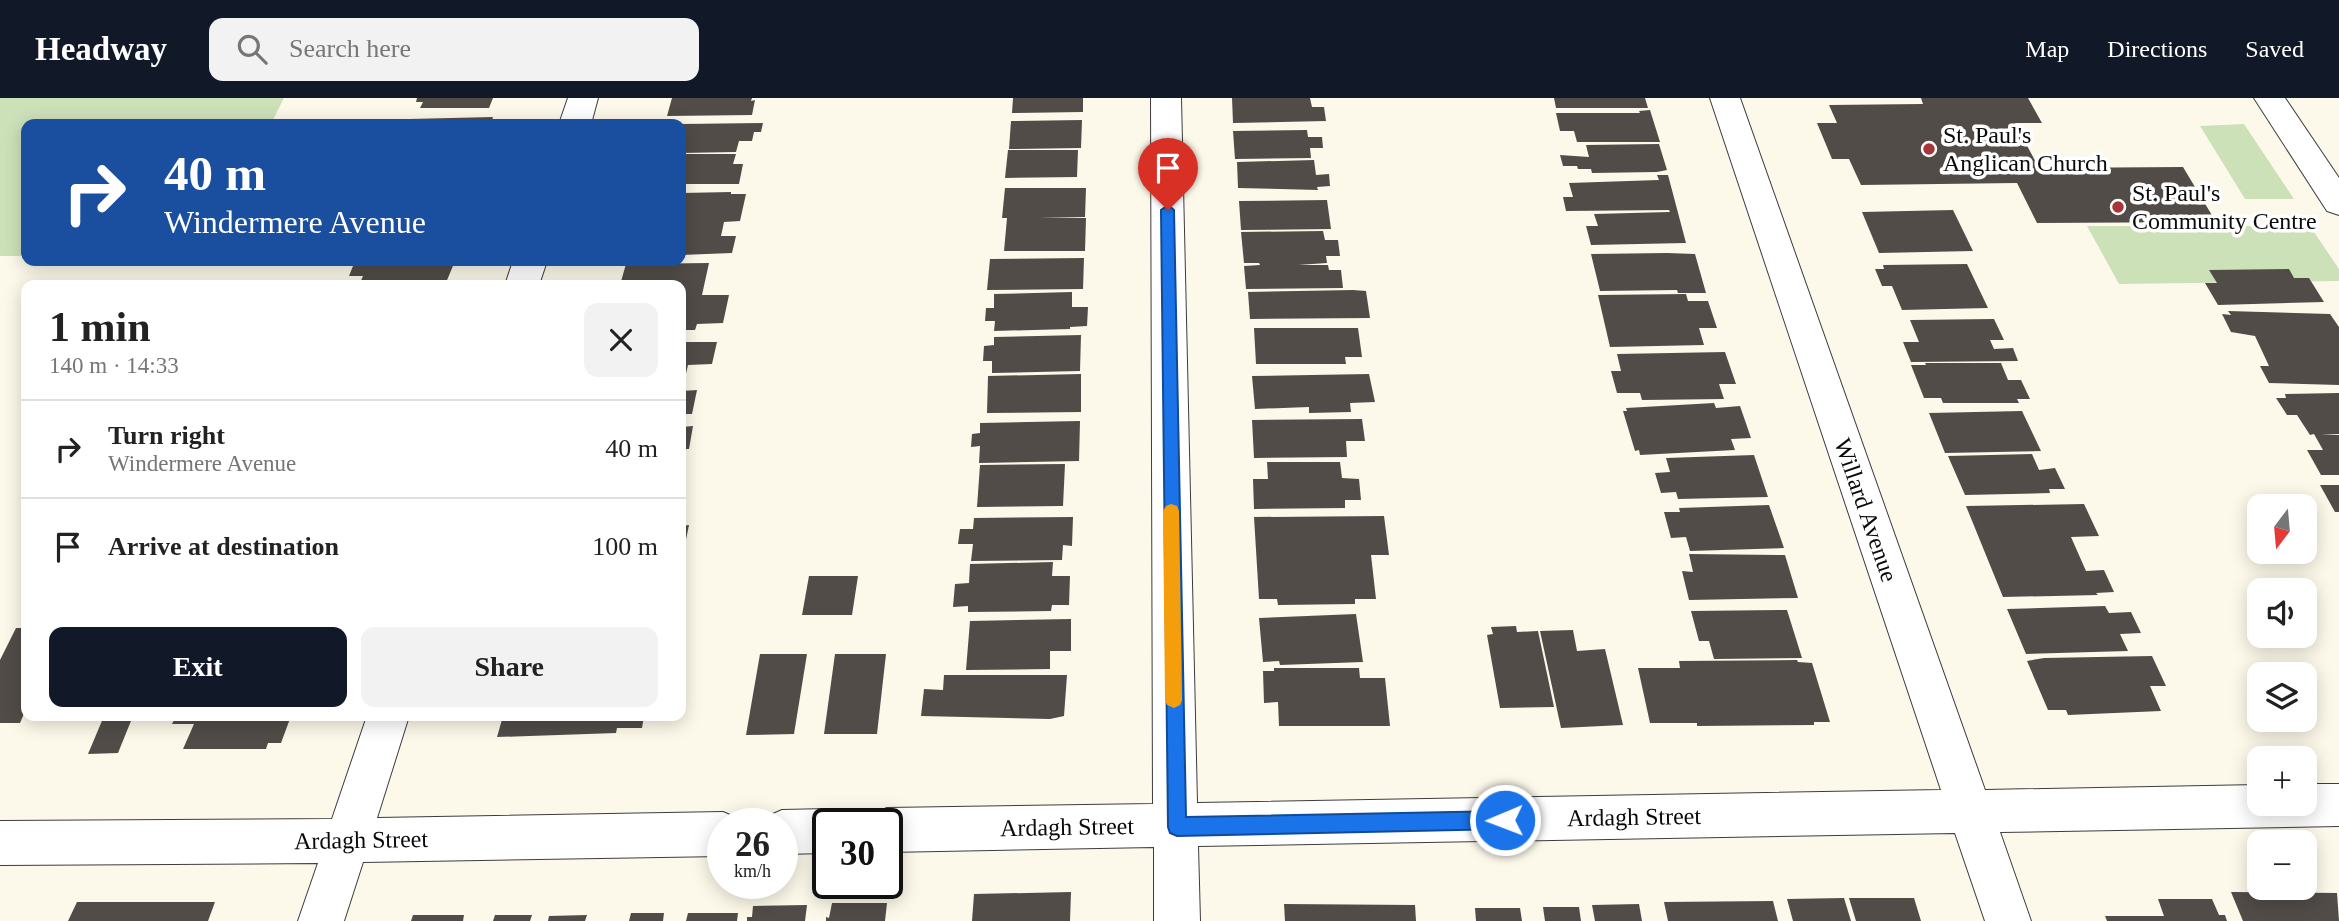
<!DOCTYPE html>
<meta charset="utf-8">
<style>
:root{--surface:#fff;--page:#f2f2f2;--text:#222;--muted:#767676;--line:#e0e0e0;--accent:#111827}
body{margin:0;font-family:Georgia,serif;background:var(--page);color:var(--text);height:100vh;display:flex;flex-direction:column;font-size:26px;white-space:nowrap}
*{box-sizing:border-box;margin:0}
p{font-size:23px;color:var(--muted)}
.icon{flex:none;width:38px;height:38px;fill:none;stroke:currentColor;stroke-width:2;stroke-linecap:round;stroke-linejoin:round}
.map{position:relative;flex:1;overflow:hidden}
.sheet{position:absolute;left:21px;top:182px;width:665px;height:441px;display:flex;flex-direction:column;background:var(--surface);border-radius:14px;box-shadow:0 4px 18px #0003}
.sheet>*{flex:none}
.hud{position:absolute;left:21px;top:21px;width:665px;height:147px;border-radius:14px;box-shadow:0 4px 18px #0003;background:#1a4fa0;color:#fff;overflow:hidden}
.needle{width:46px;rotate:196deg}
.fabs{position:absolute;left:2247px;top:396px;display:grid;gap:14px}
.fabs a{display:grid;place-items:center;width:70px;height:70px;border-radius:14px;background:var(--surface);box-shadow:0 4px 18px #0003;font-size:35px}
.speed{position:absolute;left:707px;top:710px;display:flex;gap:14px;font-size:35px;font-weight:700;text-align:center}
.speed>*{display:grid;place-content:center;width:91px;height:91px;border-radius:50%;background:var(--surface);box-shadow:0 4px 18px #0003;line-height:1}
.speed small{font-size:18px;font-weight:400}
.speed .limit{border:4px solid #111;border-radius:10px;background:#fff;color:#111}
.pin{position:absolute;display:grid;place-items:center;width:60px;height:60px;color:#fff;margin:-72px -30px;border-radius:50% 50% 50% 0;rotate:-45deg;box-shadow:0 0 7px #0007}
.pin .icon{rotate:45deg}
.me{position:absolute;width:77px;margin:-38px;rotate:269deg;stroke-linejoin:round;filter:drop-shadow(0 0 5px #0008)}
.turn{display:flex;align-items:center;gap:24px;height:147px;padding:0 28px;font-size:32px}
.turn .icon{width:91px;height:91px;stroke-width:2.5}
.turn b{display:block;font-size:49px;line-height:60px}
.round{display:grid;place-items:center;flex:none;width:74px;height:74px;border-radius:14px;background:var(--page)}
.head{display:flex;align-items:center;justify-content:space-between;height:119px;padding:0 28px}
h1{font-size:42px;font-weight:800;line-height:52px}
.action{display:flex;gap:14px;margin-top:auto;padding:14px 28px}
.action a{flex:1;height:80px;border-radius:14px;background:var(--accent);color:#fff;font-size:28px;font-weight:800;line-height:80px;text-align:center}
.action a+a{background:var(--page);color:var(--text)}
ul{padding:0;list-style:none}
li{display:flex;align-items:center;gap:21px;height:98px;padding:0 28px;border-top:2px solid var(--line)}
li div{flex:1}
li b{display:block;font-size:26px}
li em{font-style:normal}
header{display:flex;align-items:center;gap:42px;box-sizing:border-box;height:98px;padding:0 35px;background:var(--accent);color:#fff}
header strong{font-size:33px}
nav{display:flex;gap:38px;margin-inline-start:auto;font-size:24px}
.search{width:490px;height:63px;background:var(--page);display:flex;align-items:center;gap:18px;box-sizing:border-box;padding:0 24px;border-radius:14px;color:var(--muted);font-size:26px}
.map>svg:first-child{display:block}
.green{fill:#cde1b9}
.building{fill:#514c48}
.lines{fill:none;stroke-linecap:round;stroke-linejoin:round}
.minor-casing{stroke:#3d3d3d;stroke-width:2}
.minor{fill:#fff;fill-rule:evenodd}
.route{fill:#1a73e8;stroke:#114b97;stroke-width:2}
.slow{fill:#f59e0b}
.poi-dot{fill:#a6363a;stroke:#fff;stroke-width:2.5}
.labels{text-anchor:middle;stroke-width:7;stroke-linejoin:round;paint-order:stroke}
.poi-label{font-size:24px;fill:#0a0a0a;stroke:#fff;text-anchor:start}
.street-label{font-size:24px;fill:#0a0a0a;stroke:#fff}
</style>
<header>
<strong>Headway</strong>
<div class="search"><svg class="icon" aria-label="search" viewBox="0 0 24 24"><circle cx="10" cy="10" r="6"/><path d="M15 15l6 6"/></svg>Search here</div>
<nav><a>Map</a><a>Directions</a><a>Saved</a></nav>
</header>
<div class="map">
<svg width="2339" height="823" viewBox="0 0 2339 823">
<rect width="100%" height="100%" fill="#fcf9ea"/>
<g class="green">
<path d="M0 0H284L271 26H26V158H0Z"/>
<path d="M2244 26 2294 101H2245L2200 28Z"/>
<path d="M2087 128H2310L2339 171V183L2119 186Z"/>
</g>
<g class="building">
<path d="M417 0H493L489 10H420L423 4H416Z"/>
<path d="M672 0H752L751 3 755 2 752 17 667 18Z"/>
<path d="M1013 0H1083V14L1012 15Z"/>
<path d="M1232 0H1310L1312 9H1324L1326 23 1233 25Z"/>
<path d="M1554 0H1645L1648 10H1556Z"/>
<path d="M1921 0H2028L2042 25H2015L2039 70 2183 69 2216 124 2037 125 2017 85 1861 87 1849 61H1832L1817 25H1837L1829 7 1923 6Z"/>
<path d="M1650 12 1660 44H1577L1574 33H1560L1556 15H1640L1639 13Z"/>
<path d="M493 19 491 26H408L410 21Z"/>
<path d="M1082 22 1081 50 1009 51 1011 23Z"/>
<path d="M763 25 761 34H754L752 43H739L736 54 681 55V26Z"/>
<path d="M1307 32 1308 39H1322L1323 50H1310L1311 60 1235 61 1233 33Z"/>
<path d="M1659 46 1667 72 1657 74 1592 75 1591 71H1578L1577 68H1563L1560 57 1589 59 1586 47Z"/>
<path d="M1008 52H1078L1077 79 1005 80Z"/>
<path d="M681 56H736L733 66H743L739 86H681Z"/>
<path d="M1314 62 1316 77 1329 76 1330 88 1317 89 1318 92 1238 90 1237 64Z"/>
<path d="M1657 77H1668L1686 145 1591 147 1586 128H1598L1594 116 1670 114 1669 112 1566 113 1563 99H1573L1569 85 1659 82Z"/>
<path d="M1005 90H1086L1085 119 1039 120H1086L1085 153H1004L1007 120H1002Z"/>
<path d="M731 94V96H746L740 123 724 124 721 138H736L732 155 681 157V95Z"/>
<path d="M1327 102 1331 131 1241 132 1239 103Z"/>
<path d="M1953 112 1973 153 1879 155 1862 114Z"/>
<path d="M1323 133 1325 142H1338L1340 158H1326L1327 165 1298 167H1328L1329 172H1341L1343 190 1246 191 1244 168 1260 167 1259 165H1244L1241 134Z"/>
<path d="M1667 155 1695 156 1706 195H1678L1677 192 1600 193 1591 156Z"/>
<path d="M1084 160 1083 191 987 192 990 161Z"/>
<path d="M355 163H455L445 187H359L363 178H349Z"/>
<path d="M709 165 702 197H729L723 225 697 226 695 232H681V187H620L626 166Z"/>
<path d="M1967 166 1988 210 1902 212 1892 188H1882L1875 171H1884L1883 167Z"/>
<path d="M2289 171 2294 180H2309L2324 204 2218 207 2205 185H2217L2209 172Z"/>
<path d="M1353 192 1366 193 1370 220 1250 221 1248 194Z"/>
<path d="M1072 194V209H1088L1087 228 1070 229V231L994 233 995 223H985L986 210H994V196Z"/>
<path d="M1686 196 1688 203H1708L1717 230H1699L1704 247 1610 249 1598 197Z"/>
<path d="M2228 213 2330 216 2339 229V287L2269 285 2260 268H2269L2255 238 2231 234 2222 216 2231 217Z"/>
<path d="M1994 221 2004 242H1990L1994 251 2013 250 2018 263 1911 264 1903 244H1919L1910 222Z"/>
<path d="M1254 230H1358L1362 259H1345L1346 266H1256Z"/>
<path d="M1081 237 1080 273 992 275V263H983L984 248 994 247V239Z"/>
<path d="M681 244H717L712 266 688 267 682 293 697 292 692 316H681Z"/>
<path d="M1725 254 1736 286H1719L1724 301 1642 302 1640 295H1617L1611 273H1621L1617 256Z"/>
<path d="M1925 265H2001L2008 282H2021L2030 301H2017L2019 305H1943L1941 300H1924L1911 267H1926Z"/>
<path d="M1081 276V314L987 315 988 278Z"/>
<path d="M1369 276 1375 304 1350 305 1351 314 1309 315V309L1255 311 1252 278Z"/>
<path d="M2339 295V336H2321L2339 337V377H2321L2307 352H2323L2314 336 2310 337 2297 317H2287L2276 300H2286L2285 296Z"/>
<path d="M1714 305 1716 310 1740 308 1751 340 1731 341 1735 352 1640 357 1639 352 1635 353 1623 313H1627L1626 310Z"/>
<path d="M2022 313 2041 353 1945 355 1929 315Z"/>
<path d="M1362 321 1365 343H1346L1347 359 1254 360 1252 322Z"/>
<path d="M1080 323 1079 363 979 365 980 348 971 349 972 336 980 335V325Z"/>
<path d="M693 328 689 351H681V329Z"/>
<path d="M2032 356 2039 372 2055 370 2065 391H2049L2050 395 1965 397 1948 358Z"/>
<path d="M1754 357 1768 399 1678 401 1676 394 1661 395 1655 375 1670 374 1666 360Z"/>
<path d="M1267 364H1340L1342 380 1359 381 1361 402H1345V410L1254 411 1253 381H1268Z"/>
<path d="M1065 366 1063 408 977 409 980 367Z"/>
<path d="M2320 387H2339V414H2335Z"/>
<path d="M2084 406 2099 438 2071 439 2086 473 2104 472 2114 494 2096 495 2098 497 2003 499 1966 408Z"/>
<path d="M1769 407 1784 450 1690 453 1686 439 1671 440 1664 414H1680L1679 410Z"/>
<path d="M1384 418 1389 457H1371L1376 501H1355V506L1278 507 1277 501H1259L1254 419Z"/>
<path d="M1073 419 1072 448 1063 447 1062 462 971 463 973 446H958L960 431H973L974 420Z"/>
<path d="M689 427 682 461H681V428Z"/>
<path d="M1689 456 1785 457 1798 500 1689 502 1682 473 1693 474Z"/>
<path d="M1053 464 1052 478H1070L1069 507H1052L1051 513 968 514V508L953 509 955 486 969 485 970 466Z"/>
<path d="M809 478H858L852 517H802Z"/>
<path d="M2105 508 2109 515 2131 514 2141 535 2120 536 2128 553 2026 556 2007 511Z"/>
<path d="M1787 512 1802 560 1714 561 1709 543H1699L1691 513Z"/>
<path d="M1356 516 1363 564 1280 567 1279 563 1263 564 1259 520Z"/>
<path d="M1071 521V553H1050V571L966 572 970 523Z"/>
<path d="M1516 528 1517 534 1538 533 1554 609 1500 610 1487 537 1493 536 1491 529Z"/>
<path d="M16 530H26V611L20 625H0V562Z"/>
<path d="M1573 532 1577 553 1605 551 1623 627 1561 630 1540 533Z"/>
<path d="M760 556H807L794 636 746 637Z"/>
<path d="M835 556H886L877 636H824Z"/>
<path d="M2152 558 2166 588H2150L2161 613 2068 617 2066 612H2048L2027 563 2044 560Z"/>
<path d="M1797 562 1798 564 1812 565 1830 624H1814V627L1697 628V625H1650L1638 570H1680L1679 563Z"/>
<path d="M1274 570H1359L1360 580H1385L1390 628H1279L1278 604 1264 605 1263 573H1274Z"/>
<path d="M944 577H1067L1064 618 1050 621 921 618 924 591 943 592Z"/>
<path d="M104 618H133L118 655 88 656Z"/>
<path d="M176 618H291L281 645H268L266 651H183L194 626H172Z"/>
<path d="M503 618H644L642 630H617L616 635 497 639Z"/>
<path d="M1071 794 1070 823H972L974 796Z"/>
<path d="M2231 794 2337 795 2339 823H2243Z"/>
<path d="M1844 800 1851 823H1793L1787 801Z"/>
<path d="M1849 800H1914L1921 823H1856Z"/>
<path d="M2158 801H2212L2219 817H2225L2227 823H2107L2105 818H2164Z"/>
<path d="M1773 803 1778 823H1668L1664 804Z"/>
<path d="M77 804H215L208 823H68Z"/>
<path d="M832 805H887L885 823H826V819L829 820Z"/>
<path d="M1284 806 1415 807 1416 823H1285Z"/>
<path d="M1639 806 1642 823H1595L1592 807Z"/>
<path d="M807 807 805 823H747V819H752L753 808Z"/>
<path d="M1543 809H1579L1581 823H1545Z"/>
<path d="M1475 810H1520L1522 823H1476Z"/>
<path d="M631 815H664L663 823H629Z"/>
<path d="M688 815H738L737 823H686Z"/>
<path d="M413 817H464L463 823H411Z"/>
<path d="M495 817H532L530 823H493Z"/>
<path d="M587 817 585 823H548L549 818Z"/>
</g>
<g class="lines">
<defs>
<g id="minor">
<path d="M568 0H598L591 26H559Z"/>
<path d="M1151 0H1181L1197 705 1941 692 1710 0H1740L1985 692 2259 687V705H2305V686H2339V728L2000 734 2031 823H1985L1955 735 1198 748 1200 823H1154V749L887 754V726H867L871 717 887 710 1153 706Z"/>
<path d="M2254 0H2285L2339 80V117L2327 113Z"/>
<path d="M513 163H547L539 187H505Z"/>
<path d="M367 618H409L377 720 723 714 739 721 741 726H723V758L363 764 344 823H298L318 765 0 767V723L332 721Z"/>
<path d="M828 711 844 718 847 726H828V755L782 756V726H763L766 719 782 712Z"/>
</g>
</defs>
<use href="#minor" class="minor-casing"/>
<use href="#minor" class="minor"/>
</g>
<path class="route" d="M1168 107 1174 112 1186 719 1505 713 1512 716 1515 722 1512 728 1505 731 1177 738 1170 735 1168 729 1161 112Z"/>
<path class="slow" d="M1171 406 1177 408 1179 413 1182 602 1180 607 1174 610 1167 607 1165 602 1163 413 1166 408Z"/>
<g class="poi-dot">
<circle cx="1929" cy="51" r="7"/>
<circle cx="2118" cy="109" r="7"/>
</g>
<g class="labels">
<g class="poi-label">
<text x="1943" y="45">St. Paul's<tspan x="1943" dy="28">Anglican Church</tspan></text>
<text x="2132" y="103">St. Paul's<tspan x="2132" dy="28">Community Centre</tspan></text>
</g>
<g class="street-label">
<text transform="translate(1866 412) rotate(71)" y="8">Willard Avenue</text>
<text transform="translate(1634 719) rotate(-1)" y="8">Ardagh Street</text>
<text transform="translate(1067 729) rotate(-1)" y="8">Ardagh Street</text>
<text transform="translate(361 742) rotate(-1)" y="8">Ardagh Street</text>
</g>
</g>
</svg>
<div class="fabs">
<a><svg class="needle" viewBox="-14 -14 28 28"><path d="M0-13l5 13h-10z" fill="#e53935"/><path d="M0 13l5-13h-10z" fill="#767676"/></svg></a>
<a><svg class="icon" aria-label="sound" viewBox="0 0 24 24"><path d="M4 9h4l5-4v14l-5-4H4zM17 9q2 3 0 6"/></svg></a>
<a><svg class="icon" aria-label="layers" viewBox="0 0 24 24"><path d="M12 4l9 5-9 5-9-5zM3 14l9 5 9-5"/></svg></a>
<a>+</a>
<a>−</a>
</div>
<div class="speed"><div>26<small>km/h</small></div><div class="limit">30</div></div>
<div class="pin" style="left:1168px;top:112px;background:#d93025"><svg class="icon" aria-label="arrive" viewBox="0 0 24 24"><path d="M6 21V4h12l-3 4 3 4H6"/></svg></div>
<svg class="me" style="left:1505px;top:722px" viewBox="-20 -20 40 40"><circle r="17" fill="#1a73e8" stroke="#fff" stroke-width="3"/><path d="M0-11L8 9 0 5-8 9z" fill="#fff"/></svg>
<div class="hud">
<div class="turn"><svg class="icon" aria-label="right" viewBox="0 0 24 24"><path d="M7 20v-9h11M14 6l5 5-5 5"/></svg><div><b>40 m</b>Windermere Avenue</div></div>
</div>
<section class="sheet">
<div class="head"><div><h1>1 min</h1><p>140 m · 14:33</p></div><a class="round"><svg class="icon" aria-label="close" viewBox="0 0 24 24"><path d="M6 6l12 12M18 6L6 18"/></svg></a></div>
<ul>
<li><svg class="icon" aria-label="right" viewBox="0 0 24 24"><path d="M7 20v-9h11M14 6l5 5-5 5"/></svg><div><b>Turn right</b><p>Windermere Avenue</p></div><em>40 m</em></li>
<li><svg class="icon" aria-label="arrive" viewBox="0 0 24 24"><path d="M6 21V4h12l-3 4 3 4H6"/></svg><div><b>Arrive at destination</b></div><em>100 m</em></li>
</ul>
<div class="action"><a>Exit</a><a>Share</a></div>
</section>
</div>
